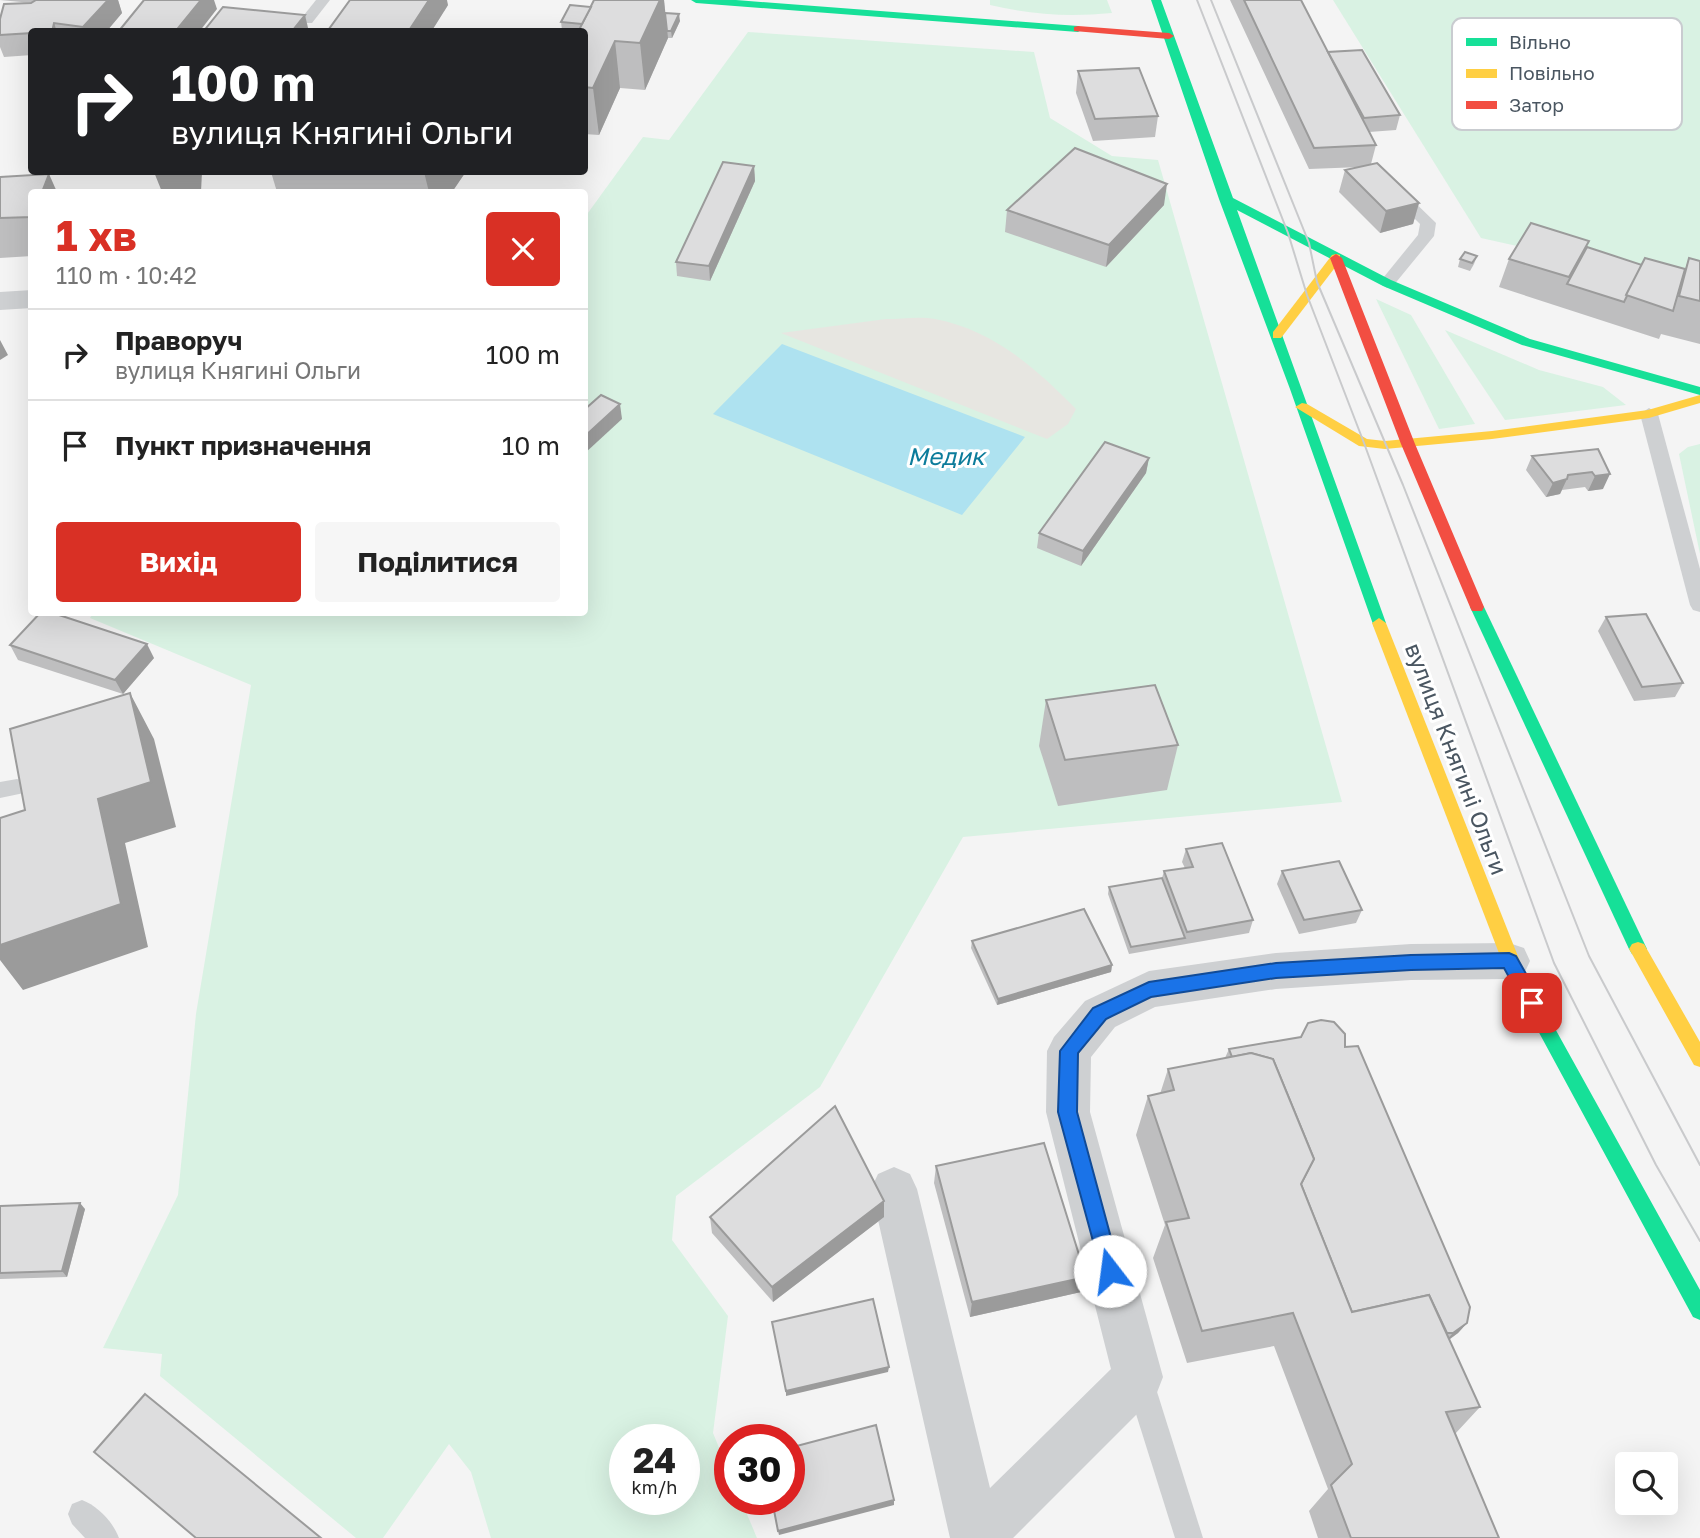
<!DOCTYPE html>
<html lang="uk">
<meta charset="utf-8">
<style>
:root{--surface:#fff;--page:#f6f6f6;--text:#222;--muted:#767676;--line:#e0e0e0;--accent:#d93025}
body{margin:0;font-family:"Golos Text",sans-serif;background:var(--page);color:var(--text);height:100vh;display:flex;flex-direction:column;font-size:26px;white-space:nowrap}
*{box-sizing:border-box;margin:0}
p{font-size:23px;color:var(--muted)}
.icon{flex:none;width:38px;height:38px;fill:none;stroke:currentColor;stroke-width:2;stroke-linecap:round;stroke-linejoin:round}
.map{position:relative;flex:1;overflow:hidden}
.sheet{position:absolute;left:28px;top:189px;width:560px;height:427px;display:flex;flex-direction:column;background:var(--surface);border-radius:7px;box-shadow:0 7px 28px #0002}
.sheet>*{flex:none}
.guide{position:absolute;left:28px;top:28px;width:560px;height:147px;border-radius:7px;box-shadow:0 7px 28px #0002;background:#202124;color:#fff;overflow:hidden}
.buttons{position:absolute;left:1615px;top:1452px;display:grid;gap:14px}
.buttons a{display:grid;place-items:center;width:63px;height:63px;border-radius:7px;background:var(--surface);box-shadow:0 7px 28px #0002;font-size:35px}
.speed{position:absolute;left:609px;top:1424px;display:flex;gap:14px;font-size:35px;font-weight:700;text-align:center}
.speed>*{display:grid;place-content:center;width:91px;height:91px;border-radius:50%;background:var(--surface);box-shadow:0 7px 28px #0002;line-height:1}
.speed small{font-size:18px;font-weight:400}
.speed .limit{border:10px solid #d22;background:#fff;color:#111}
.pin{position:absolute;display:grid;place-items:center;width:60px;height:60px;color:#fff;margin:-30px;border-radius:14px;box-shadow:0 4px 10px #0006}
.me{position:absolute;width:77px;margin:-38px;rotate:345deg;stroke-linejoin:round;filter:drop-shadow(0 0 5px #0008)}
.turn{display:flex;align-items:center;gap:24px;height:147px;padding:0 28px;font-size:32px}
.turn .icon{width:91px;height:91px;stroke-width:2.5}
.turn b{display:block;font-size:49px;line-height:60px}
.round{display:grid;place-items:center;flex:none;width:74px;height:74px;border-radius:7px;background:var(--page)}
.overview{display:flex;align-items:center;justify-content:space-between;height:119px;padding:0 28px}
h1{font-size:42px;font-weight:700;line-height:52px;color:var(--accent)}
.cta{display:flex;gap:14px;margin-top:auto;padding:14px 28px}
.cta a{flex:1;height:80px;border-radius:7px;background:var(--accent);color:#fff;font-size:28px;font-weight:700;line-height:80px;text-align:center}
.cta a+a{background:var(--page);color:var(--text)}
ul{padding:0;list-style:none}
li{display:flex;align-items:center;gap:21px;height:91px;padding:0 28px;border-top:2px solid var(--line)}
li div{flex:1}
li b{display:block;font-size:26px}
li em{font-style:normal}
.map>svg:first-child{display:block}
.green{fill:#d9f2e3;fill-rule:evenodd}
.sand{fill:#e7e6e1}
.water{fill:#aee2f0}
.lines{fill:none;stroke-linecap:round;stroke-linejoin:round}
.lane{fill:#ced0d2;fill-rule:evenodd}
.street{fill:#ced0d2;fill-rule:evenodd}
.fast{fill:#16e098;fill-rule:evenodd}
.slow{fill:#ffcf43;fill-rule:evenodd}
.jam{fill:#f24e42;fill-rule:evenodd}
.tram{stroke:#c9cacc;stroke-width:2}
.wall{fill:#bebebf}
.shaded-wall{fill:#9b9b9b}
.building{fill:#ddddde;stroke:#9b9b9b;stroke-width:2}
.route{fill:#1a73e8;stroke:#114b97;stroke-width:2}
.labels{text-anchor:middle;stroke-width:6;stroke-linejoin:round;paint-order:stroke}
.street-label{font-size:23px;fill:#4a5661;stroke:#fff}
.water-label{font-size:24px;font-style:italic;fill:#0c7c9b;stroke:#fff}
.key{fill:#fff;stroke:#c9ccd0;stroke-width:2}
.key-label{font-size:19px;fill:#4a5661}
</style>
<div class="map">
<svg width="1700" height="1538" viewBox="0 0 1700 1538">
<rect width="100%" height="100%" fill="#f4f4f4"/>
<g class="green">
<path d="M990 0H1107L1112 13C1069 17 1032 15 990 5Z"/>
<path d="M1333 0H1700V287L1481 238Z"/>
<path d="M748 32 1034 52 1050 118 1112 156 1158 160 1342 802 963 837 820 1087 676 1196 672 1240 728 1316 713 1433 730 1474V1500H741L757 1538H491L471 1472 449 1444 383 1538H356L160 1376 162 1354 103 1348 178 1195 196 1014 251 685 90 618 94 612H584L585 217 643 137 669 140ZM625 1440H684V1500H625Z"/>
<path d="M1376 299 1411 315 1475 424 1439 429Z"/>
<path d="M1445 330 1539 370 1603 387 1626 405 1505 420Z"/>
<path d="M1700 444V554L1679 454 1688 447Z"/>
</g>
<path class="sand" d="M886 319C901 319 920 316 935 319 993 330 1036 368 1076 409L1068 424 1047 439 781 333Z"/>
<path class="water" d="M782 344 1025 437 962 515 713 414Z"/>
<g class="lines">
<g class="lane">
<path d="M316 0H330L312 23H302L300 20Z"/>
<path d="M1396 187 1401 189 1436 223 1434 236 1393 286 1387 288 1379 283 1418 235 1420 224 1388 192Z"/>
<path d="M1649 408 1658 414 1700 569V612L1693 610 1690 605 1640 414Z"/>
<path d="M17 779 24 781 28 787 24 793 0 798V782Z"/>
<path d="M1139 1365 1149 1369 1153 1379 1203 1538H1175L1125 1379 1129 1369Z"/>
<path d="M82 1500C98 1506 113 1522 119 1538H85L72 1524 68 1514 72 1504Z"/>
</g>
<g class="street">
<path d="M32 290V308L0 310V292Z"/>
<path d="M1509 943 1524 948 1530 961 1524 974 1509 979 1411 980 1276 989 1155 1007 1115 1027 1091 1057 1090 1112 1163 1377 1156 1395 1013 1538H950L871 1189 878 1174 894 1167 910 1174 917 1189 990 1488 1111 1369 1046 1112 1047 1051 1054 1037 1085 1001 1149 971 1276 953 1411 944Z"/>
</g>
<g class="fast">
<path d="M691 0H736L1078 26 1083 29 1078 32 696 3Z"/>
<path d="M1151 0H1161L1233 198 1391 280 1530 339 1700 387V395L1522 345 1383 286 1237 210 1386 623 1384 627H1374L1290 389 1219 199Z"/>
<path d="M1477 602 1484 607 1647 949 1644 954 1638 956 1632 954 1629 949 1470 607Z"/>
<path d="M1516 967 1522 969 1700 1290V1320L1693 1317 1510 979 1507 974 1510 969Z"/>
</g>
<g class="slow">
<path d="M1336 254 1340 255V261L1281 338H1273V332L1332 255Z"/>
<path d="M1700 395V403L1649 418 1492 439 1385 449 1359 446 1295 407 1302 403 1307 404 1367 439 1385 441 1492 431 1648 410Z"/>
<path d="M1379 618 1386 623 1525 974 1522 979 1516 981 1510 979 1507 974 1372 623Z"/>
<path d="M1638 942 1644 944 1700 1042V1067L1694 1065 1632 954 1629 949 1632 944Z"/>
</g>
<g class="jam">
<path d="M1078 26 1169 33 1174 36 1169 39 1074 31V27Z"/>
<path d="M1336 254 1342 258 1415 444 1484 607 1482 611H1472L1470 607 1401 444 1330 258Z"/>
</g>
<g class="tram">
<path d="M1197 0 1288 233 1307 295 1364 443 1554 963 1656 1165 1700 1241"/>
<path d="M1211 0 1309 243 1317 282 1403 485 1589 956 1700 1165"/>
</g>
</g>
<g class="wall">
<path d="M0 0H118L122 13 106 32H32V55L4 57 0 47V19L32 3Z"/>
<path d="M664 0 665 13 680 21 672 38H668L645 90 620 88 599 135 584 134V32L562 30 561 22 591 7Z"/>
<path d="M1230 0H1301L1328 52 1400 115 1396 130 1369 132 1376 145 1371 164 1419 203 1413 224 1380 233 1339 192 1345 170 1361 167 1309 169Z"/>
<path d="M448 5 431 32H330L329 29Z"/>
<path d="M1078 71 1158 116 1155 137 1093 141 1076 93Z"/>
<path d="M754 166 755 181 710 281 677 276 676 262Z"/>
<path d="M271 172H464L465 173 452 192H277Z"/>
<path d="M0 177 32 192V256L0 258Z"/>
<path d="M1164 205 1106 267 1005 232 1007 210Z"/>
<path d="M1587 248 1642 265 1685 269 1689 258 1700 261V344L1661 334 1659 339 1499 287 1509 259Z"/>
<path d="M1477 256 1474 264 1470 271 1458 267 1460 259Z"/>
<path d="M1598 449 1603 489 1588 491 1585 487 1562 490 1560 494 1546 497 1526 470 1532 456Z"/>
<path d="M1149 458 1146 473 1081 566 1037 548 1039 533Z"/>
<path d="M1606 617 1683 683 1675 697 1634 701 1598 631Z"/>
<path d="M10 645 154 658 123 694 18 660Z"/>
<path d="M1046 700 1178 745 1167 790 1058 806 1039 746Z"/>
<path d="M1186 849 1253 920 1249 933 1129 954 1108 894 1109 887 1162 878 1164 871 1185 868 1182 862Z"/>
<path d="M1282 871 1362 910 1356 923 1299 934 1277 884Z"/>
<path d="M972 941 1112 965 1111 972 997 1005 971 948Z"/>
<path d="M1345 1047 1467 1323 1458 1333 1449 1340 1480 1407 1455 1434 1499 1538H1318L1309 1511 1328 1489 1274 1346 1187 1363 1153 1258 1165 1225 1136 1135 1148 1096 1160 1094 1168 1069 1225 1058 1229 1049Z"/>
<path d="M936 1166 1086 1277 1081 1292 970 1317 934 1183Z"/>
<path d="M884 1201V1217L773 1302 712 1233 710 1217Z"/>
<path d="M0 1206 85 1209 67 1277 0 1279Z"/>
</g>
<g class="shaded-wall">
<path d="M108 0H118L122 13 106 32H85L83 27Z"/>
<path d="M201 0H214L217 9 199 32H175Z"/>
<path d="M429 0H447L448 5 431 32H408Z"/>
<path d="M660 0H664L668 38 645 90 640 43Z"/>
<path d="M679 14 680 21 672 38 671 31Z"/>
<path d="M305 15 309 32 293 30Z"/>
<path d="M54 23 57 32H52Z"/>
<path d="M615 41 620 88 599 135 593 88Z"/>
<path d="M754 166 755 181 710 281 709 266Z"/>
<path d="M154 172H202L201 192H162Z"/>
<path d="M424 172H464L465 173 452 192H429Z"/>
<path d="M49 174 57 192H42Z"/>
<path d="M1167 184 1164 205 1106 267 1109 245Z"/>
<path d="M1419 203 1413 224 1380 233 1386 211Z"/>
<path d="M0 340 8 355 0 360Z"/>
<path d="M620 404 622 419 584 454V437Z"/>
<path d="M1149 458 1146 473 1081 566 1083 551Z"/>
<path d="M1610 474 1603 489 1588 491 1595 476Z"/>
<path d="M1567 479 1560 494 1546 497 1553 483Z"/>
<path d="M147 644 154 658 123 694 115 680Z"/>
<path d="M130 693 154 739 176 827 125 843 148 947 23 990 0 960V945L98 799Z"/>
<path d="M1112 965 1111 972 997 1005 998 999Z"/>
<path d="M884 1201V1217L773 1302 772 1287Z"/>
<path d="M80 1203 85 1209 67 1277 62 1271Z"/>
<path d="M1086 1277 1081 1292 970 1317 972 1302Z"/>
<path d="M1467 1323 1458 1333 1444 1343 1453 1333Z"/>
<path d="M889 1367 888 1372 786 1396V1391Z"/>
<path d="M894 1500V1505L779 1535 778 1531Z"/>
</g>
<g class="building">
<path d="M36 0H108L83 27 54 23 52 32H32V33L0 35V19L4 4 31 3Z"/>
<path d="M144 0H201L175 32H118Z"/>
<path d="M350 0H429L408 32H362L329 29Z"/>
<path d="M594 0H660L640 43 615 41 593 88 584 87V32H578Z"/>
<path d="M1244 0H1301L1376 145 1314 148Z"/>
<path d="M570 5 591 7 582 24 561 22Z"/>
<path d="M223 7 305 15 293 30 309 32H203Z"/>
<path d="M665 13 679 14 671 31H667Z"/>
<path d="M1362 50 1400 115 1364 118 1328 52Z"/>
<path d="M1139 68 1158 116 1095 119 1078 71Z"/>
<path d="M1075 148 1167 184 1109 245 1007 210Z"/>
<path d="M723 162 754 166 709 266 676 262Z"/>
<path d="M1377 163 1419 203 1386 211 1345 170Z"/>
<path d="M49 174 42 192H32V217L0 218V177Z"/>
<path d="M1531 223 1589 241 1569 277 1509 259Z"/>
<path d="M1587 247 1642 265 1624 302 1567 284Z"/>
<path d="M1465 252 1477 256 1472 263 1460 259Z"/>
<path d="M1645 258 1685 269 1673 311 1626 295Z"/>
<path d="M1689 258 1700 261V301L1679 296Z"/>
<path d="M601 395 620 404 584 437V410Z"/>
<path d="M1105 442 1149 458 1083 551 1039 533Z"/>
<path d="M1598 449 1610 474 1595 476 1592 472 1568 475 1567 479 1553 483 1532 456Z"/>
<path d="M41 612H50L147 644 115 680 10 645Z"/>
<path d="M1646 614 1683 683 1642 687 1606 617Z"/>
<path d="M1155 685 1178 745 1065 760 1046 700Z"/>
<path d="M130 693 151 782 98 799 121 904 0 945V818L25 810 10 729Z"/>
<path d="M1222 843 1253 920 1187 932 1164 871 1193 867 1186 849Z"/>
<path d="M1339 861 1362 910 1304 920 1282 871Z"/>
<path d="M1162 878 1185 938 1131 947 1109 887Z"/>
<path d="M1084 909 1112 965 998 999 972 941Z"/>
<path d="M1321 1020 1334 1022 1345 1034V1047L1358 1046 1470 1307 1467 1323 1453 1333H1447L1429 1295 1352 1312 1301 1184 1314 1159 1273 1059 1251 1053 1232 1057 1229 1049 1301 1037 1308 1023Z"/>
<path d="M1251 1053 1273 1059 1314 1159 1301 1184 1352 1312 1429 1295 1480 1407 1446 1412 1499 1538H1351L1331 1485 1352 1464 1293 1313 1202 1331 1166 1222 1189 1218 1148 1096 1174 1090 1168 1069Z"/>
<path d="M835 1106 884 1201 772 1287 710 1217Z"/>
<path d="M1044 1143 1086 1277 972 1302 936 1166Z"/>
<path d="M80 1203 62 1271 0 1273V1206Z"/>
<path d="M873 1299 889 1367 786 1391 772 1322Z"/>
<path d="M145 1394 321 1538H196L94 1452Z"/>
<path d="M876 1425 894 1500 778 1531 772 1500H789V1448Z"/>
</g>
<path class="route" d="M1509 953 1516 956 1539 997 1541 1003 1539 1008 1532 1010 1526 1008 1504 968 1411 970 1276 978 1151 997 1106 1019 1078 1053 1077 1112 1120 1271 1117 1278 1110 1281 1103 1278 1058 1112 1060 1051 1093 1008 1149 982 1276 963 1411 955Z"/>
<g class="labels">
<g class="street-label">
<text transform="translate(1456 759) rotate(69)" y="8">вулиця Княгині Ольги</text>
</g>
<g class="water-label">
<text x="946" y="465">Медик</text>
</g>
</g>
<rect x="1452" y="18" width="230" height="112" rx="10" class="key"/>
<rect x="1466" y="38" width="31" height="8" fill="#16e098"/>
<rect x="1466" y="69" width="31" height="9" fill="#ffcf43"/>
<rect x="1466" y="101" width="31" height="8" fill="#f24e42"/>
<g class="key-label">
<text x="1509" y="49">Вільно</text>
<text x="1509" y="80">Повільно</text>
<text x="1509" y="112">Затор</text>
</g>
</svg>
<div class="buttons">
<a><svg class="icon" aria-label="search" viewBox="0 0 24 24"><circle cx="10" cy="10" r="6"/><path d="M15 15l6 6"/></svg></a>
</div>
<div class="speed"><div>24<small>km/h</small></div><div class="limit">30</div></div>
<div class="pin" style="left:1532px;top:1003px;background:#d93025"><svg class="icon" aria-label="arrive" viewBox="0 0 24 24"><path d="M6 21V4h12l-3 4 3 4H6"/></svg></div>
<svg class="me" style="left:1110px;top:1271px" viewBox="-20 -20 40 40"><circle r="19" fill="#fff"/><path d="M0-13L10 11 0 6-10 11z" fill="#1a73e8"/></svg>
<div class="guide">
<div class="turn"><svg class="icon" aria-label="right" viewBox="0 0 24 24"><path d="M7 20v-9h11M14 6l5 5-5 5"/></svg><div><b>100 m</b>вулиця Княгині Ольги</div></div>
</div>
<section class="sheet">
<div class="overview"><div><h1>1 хв</h1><p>110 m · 10:42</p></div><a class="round" style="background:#d93025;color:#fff"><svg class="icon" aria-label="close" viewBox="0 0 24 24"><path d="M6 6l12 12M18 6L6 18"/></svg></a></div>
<ul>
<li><svg class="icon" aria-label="right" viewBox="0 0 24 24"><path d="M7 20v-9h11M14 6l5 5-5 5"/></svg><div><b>Праворуч</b><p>вулиця Княгині Ольги</p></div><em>100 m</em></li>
<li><svg class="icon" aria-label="arrive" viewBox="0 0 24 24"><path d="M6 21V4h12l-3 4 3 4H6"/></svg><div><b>Пункт призначення</b></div><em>10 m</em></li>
</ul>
<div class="cta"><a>Вихід</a><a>Поділитися</a></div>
</section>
</div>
